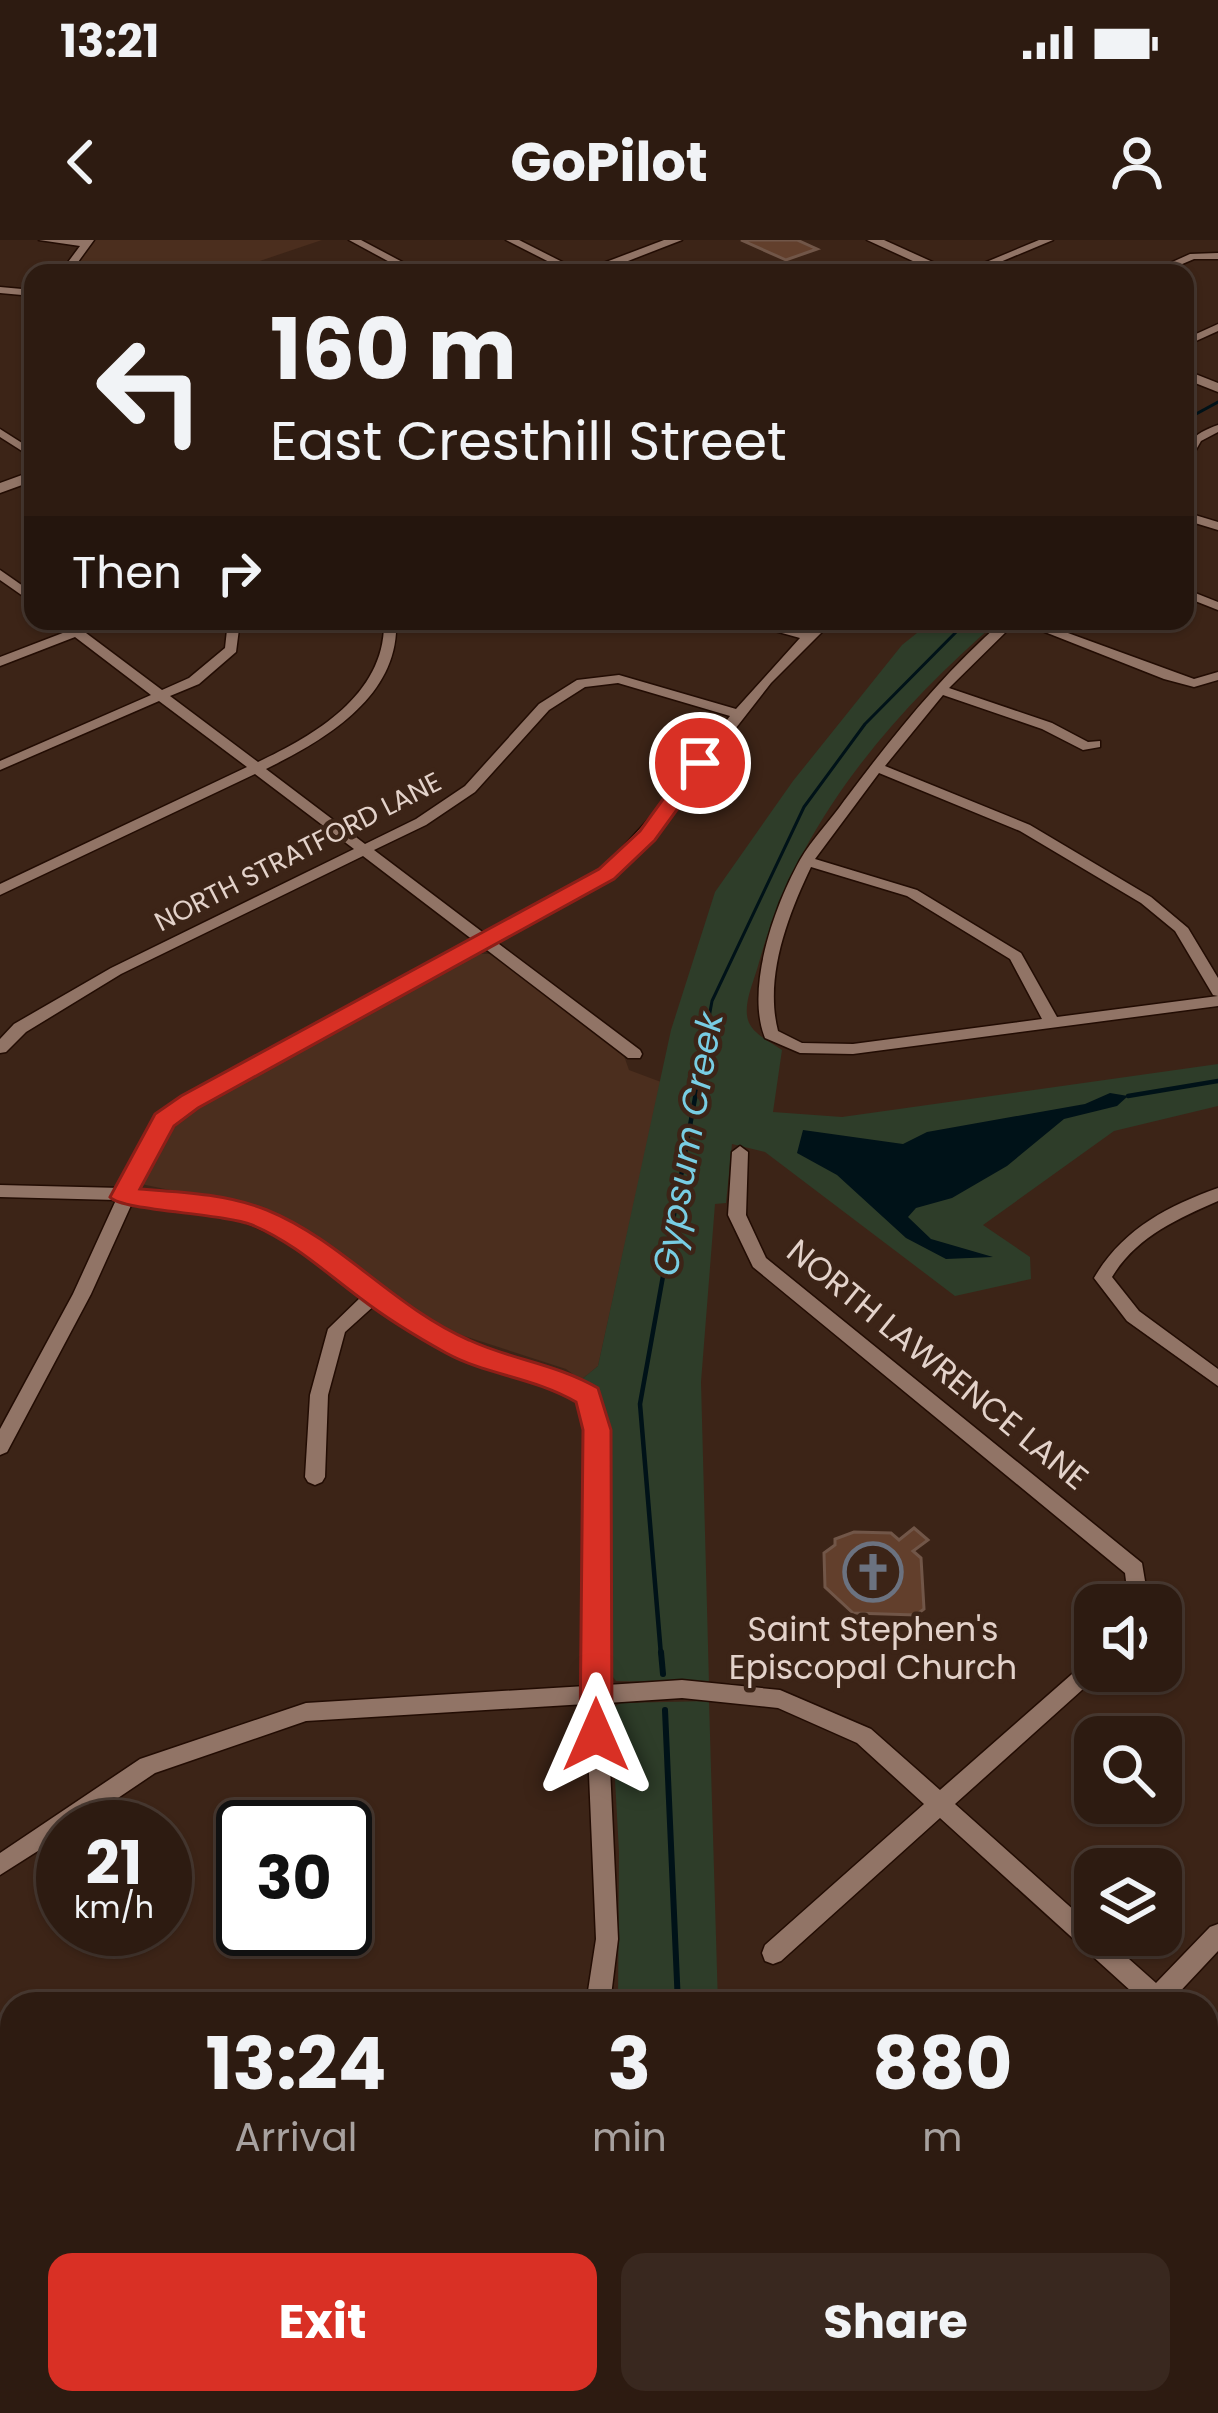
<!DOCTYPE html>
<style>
:root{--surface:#2d1b11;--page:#39281f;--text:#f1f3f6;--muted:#a7a19f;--line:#483931;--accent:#d93025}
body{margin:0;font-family:Poppins,sans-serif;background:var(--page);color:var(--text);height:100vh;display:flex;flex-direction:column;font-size:45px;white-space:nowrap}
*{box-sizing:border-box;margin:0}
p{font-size:39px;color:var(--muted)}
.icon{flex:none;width:66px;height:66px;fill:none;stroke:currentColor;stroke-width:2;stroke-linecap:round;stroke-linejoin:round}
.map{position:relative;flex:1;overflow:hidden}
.drawer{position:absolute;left:0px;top:1752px;width:1218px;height:423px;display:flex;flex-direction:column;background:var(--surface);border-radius:36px 36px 0 0;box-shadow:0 3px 9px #0004,0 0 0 3px var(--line)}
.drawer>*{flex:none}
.hud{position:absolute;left:24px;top:24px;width:1170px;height:366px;border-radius:24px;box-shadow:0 3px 9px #0004,0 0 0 3px var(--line);background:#2d1b11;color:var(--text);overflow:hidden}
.controls{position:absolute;left:1074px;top:1344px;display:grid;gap:24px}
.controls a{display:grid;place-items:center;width:108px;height:108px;border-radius:24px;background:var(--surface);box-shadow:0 3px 9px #0004,0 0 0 3px var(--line);font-size:60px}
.speed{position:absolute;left:36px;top:1560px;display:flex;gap:24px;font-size:60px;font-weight:700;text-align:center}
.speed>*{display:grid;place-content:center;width:156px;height:156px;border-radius:50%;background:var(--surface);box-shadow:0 3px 9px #0004,0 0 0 3px var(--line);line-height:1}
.speed small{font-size:30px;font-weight:400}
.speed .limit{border:6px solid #111;border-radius:18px;background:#fff;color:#111}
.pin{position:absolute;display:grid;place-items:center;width:102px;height:102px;color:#fff;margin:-51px;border:6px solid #fff;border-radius:50%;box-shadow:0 3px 12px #0007}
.me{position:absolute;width:132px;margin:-66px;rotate:0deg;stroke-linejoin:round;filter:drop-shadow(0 0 9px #0008)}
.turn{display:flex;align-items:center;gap:42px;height:252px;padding:0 48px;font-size:54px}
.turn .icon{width:156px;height:156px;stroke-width:2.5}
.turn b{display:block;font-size:84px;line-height:102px}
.then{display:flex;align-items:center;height:114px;padding:0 48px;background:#0003;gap:24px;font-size:45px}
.eta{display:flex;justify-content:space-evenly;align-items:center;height:204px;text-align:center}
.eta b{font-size:72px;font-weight:700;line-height:84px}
.button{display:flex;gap:24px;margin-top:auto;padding:24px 48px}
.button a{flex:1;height:138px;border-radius:24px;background:var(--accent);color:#fff;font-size:48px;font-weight:700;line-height:138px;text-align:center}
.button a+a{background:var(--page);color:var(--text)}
.status{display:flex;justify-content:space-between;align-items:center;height:84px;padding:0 60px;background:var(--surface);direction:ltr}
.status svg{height:33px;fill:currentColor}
header{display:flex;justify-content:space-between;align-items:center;height:156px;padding:0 48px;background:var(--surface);font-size:54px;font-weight:700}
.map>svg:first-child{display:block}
.built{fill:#4b2e1e}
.green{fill:#2e3d29}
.water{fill:#001218}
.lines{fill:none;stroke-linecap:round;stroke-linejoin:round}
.stream-far2{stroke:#001218;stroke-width:3}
.stream-far1{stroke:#001218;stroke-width:4.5}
.stream{stroke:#001218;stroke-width:6}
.building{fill:#623f2c;stroke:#715648;stroke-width:3}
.minor-casing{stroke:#220c03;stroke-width:3}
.secondary-casing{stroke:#220c03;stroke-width:3}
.minor{fill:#917466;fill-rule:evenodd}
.secondary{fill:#917466;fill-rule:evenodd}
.route{fill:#d93025;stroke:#8d1f18;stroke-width:3}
.labels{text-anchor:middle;stroke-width:9;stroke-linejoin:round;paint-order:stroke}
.far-street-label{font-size:27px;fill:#e3d2ca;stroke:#3c2417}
.street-label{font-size:33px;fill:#e3d2ca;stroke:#3c2417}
.poi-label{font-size:33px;fill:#e3d2ca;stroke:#3c2417}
.water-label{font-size:36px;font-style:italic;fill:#78cde3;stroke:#3c2417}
</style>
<div class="status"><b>13:21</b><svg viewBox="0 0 49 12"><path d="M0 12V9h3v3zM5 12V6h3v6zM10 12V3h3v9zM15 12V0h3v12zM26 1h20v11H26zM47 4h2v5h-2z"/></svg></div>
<header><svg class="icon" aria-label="back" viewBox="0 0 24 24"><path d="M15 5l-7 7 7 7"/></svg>GoPilot<svg class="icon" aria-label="person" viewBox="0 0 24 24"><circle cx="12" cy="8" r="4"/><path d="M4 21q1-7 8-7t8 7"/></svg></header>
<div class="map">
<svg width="1218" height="2173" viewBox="0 0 1218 2173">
<rect width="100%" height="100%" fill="#3c2417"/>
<g class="built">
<path d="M93 0H322L224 33H68Z"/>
<path d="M476 714H492L624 816 629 830 661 842 598 1126 581 1140 566 1129 458 1094 416 1073 324 1004 267 970 136 943 151 910 196 865Z"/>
</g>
<g class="green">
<path d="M932 381H998C889 476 796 585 758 726 754 741 743 764 748 780 752 794 771 802 782 810L773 872 842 877 1218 824V866L1114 891 983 985 1030 1017 1031 1039 955 1056 765 912 732 904 726 963 715 964 701 1142 709 1443 616 1441 606 1428V1186L599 1162 581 1140 598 1126 671 790 715 652 793 541 902 405Z"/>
<path d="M709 1461 718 1764H618L619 1612 611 1468 621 1463Z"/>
<path d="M398 2163H598L587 2173H387Z"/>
</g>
<path class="water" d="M1110 853 1128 856 1117 866 1064 879 1007 926 952 958 916 968 908 977 931 999 993 1017 946 1019 906 998 837 935 797 913 803 890 903 904 927 892 1085 864Z"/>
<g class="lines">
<g class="stream-far2">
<path d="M1185 180 1218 162"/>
<path d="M701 822 712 761 804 567 865 484 967 381"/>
</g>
<g class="stream-far1">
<path d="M1128 856 1218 841"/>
<path d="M661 1415 640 1164 702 819"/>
</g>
<g class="stream">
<path d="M661 1412 663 1434"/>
<path d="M665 1470 678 1764"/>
<path d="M496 2173 507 2163"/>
</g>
</g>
<g class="building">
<path d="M741 0H797L817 9 786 20Z"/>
<path d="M914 1288 928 1300 913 1311 921 1318 924 1369 916 1375 853 1373 825 1347 824 1313 835 1305V1299L854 1292 891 1293 899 1300Z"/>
</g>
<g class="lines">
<defs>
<g id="minor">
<path d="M39 0H94L70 33H60L80 6Z"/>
<path d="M349 0H361L423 33H410Z"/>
<path d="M506 0H519L584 33H571Z"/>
<path d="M1039 0H1053L974 33H960Z"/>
<path d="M1218 13V19H1194L1161 33H1148L1190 14Z"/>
<path d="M0 47 33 50V56L0 53Z"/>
<path d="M1218 84V91L1185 106V99Z"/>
<path d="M1218 185V192L1201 201 1189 222 1185 223C1185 200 1198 192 1218 185Z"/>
<path d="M0 189 33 210V218L0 197Z"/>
<path d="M1185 272 1218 282V290L1185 280Z"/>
<path d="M0 330 33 353V363L0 340Z"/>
<path d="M1185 349 1218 362V370L1185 357Z"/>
<path d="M56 381H70L162 450 189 438 225 408 228 381H240L236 412 199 444 170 456 258 522C315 495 386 454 384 381H396C400 456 325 500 266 529L365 604 416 579 465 546 539 464 577 440 619 435 736 469 800 398 739 381H761L807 392 820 381H833L771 443 668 575 611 637 495 701 640 810 642 814 640 818H628L483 707 195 865 165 895 137 950C199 954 260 966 313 999 360 1028 399 1068 448 1095 495 1120 548 1126 595 1150L606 1190 607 1445 682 1440 780 1450 871 1489 940 1550 1088 1420 1095 1417V1431L1102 1432 955 1564 1095 1689V1695H1102L1156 1743 1210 1687 1218 1684V1711L1172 1760 1174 1764H1140L1142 1761 940 1578 781 1721 773 1724 765 1721 762 1713 765 1705 924 1564 857 1503 778 1468 682 1458 607 1463 618 1699 610 1764H586L596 1699 586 1464 306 1481 155 1533 75 1587H63V1595L0 1635V1613L140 1519 306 1463 586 1446 588 1190 580 1159 549 1145 452 1113 376 1064 345 1092 328 1155 325 1237 322 1242 315 1245 308 1242 305 1237 310 1155 328 1089 363 1055C281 991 238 969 133 961L91 1054 7 1212 0 1215V1189L73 1054 116 960 0 957V945L121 948 153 887 183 857 473 700 363 616 121 734 26 792 6 812 0 813V799L14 784 111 728 354 609 255 534 0 655V644L247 527 159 461 0 530V521L151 455 75 397 0 426V417L68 391ZM618 443 730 476 658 569 601 631 485 694 374 610 426 585 475 552 549 470 585 447Z"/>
<path d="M1003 381H1035L1194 439 1218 432V440L1194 447 1164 439 1017 381 949 448 1052 483 1088 502 1100 501V507L1083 510 1042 489 943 455 885 526 1030 585 1151 657 1188 688 1218 738V766L853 814 800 813 765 798C745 748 775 665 800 620 812 599 830 581 844 561 892 497 942 434 1003 381ZM879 533 1020 591 1141 663 1175 691 1213 755 1218 756 1057 777 1021 713 917 650 815 619ZM811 627 907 656 1010 719 1042 779 853 804 802 803 778 791C764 737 788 675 811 627Z"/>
<path d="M740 906 748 912 746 975 766 1018 1142 1323 1149 1365H1129L1125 1333 753 1027 728 975 732 912Z"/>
<path d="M1218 948V961C1177 979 1136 997 1112 1037L1139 1071 1218 1129V1146L1127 1081 1094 1038C1122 990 1167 966 1218 948Z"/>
<path d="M1206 1792 1218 1799V1827L1206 1820Z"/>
<path d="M0 1876 12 1885V1918L0 1909Z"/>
<path d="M12 1976V2004L0 2010V1982Z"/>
<path d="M170 2163H198L202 2173H174Z"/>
<path d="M359 2163H390L386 2173H355Z"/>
<path d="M608 2163H647L642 2173H603Z"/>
</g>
<g id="secondary">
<path d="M664 0H682L597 33H577Z"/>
<path d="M867 0H884L957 33H939Z"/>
<path d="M1185 130 1218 143V152L1185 139Z"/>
<path d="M33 231V241L0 253V243Z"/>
</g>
</defs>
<use href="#minor" class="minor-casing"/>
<use href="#secondary" class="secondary-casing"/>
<use href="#minor" class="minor"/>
<use href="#secondary" class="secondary"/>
</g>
<path class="route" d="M700 517 711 523 708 527 655 600 614 639 198 868 174 886 140 949C182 952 227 954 267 970 341 1000 395 1068 469 1100 512 1120 554 1123 598 1148L611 1190 612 1495 608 1505 596 1509 585 1505 580 1495 583 1190 576 1162C533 1137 486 1135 446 1113 417 1097 386 1078 360 1058 325 1032 293 1002 252 985 223 973 121 971 110 957L155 874 181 856 599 629 640 591 693 518Z"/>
<defs>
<symbol id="church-ring" viewBox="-11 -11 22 22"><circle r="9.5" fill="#3c2417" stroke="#6b7280" stroke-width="1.5"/><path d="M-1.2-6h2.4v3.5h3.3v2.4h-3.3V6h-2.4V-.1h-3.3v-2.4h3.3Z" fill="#6b7280"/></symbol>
</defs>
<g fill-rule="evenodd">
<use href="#church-ring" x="840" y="1299" width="66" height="66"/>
</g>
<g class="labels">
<g class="far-street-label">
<text transform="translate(298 612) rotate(-27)" y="9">NORTH STRATFORD LANE</text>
</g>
<g class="street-label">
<text transform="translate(938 1124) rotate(39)" y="12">NORTH LAWRENCE LANE</text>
</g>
<g class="poi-label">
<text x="873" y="1401">Saint Stephen's<tspan x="873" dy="38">Episcopal Church</tspan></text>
</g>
<g class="water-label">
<text transform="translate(687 904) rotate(-80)" y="13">Gypsum Creek</text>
</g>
</g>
</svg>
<div class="controls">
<a><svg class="icon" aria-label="sound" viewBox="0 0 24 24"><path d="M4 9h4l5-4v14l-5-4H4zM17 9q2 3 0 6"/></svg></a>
<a><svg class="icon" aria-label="search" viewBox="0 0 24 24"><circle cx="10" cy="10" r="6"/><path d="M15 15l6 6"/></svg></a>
<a><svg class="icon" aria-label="layers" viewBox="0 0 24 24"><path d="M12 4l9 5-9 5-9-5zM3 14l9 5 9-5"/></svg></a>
</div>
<div class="speed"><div>21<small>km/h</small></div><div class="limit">30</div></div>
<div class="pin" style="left:700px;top:523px;background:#d93025"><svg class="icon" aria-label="arrive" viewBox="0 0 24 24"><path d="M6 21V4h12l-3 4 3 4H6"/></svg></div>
<svg class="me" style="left:596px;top:1495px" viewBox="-20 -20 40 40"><path d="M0-17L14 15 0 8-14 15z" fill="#d93025" stroke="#fff" stroke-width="4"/></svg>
<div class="hud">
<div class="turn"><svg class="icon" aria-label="left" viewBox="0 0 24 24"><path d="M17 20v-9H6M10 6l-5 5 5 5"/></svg><div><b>160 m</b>East Cresthill Street</div></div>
<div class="then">Then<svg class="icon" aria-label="right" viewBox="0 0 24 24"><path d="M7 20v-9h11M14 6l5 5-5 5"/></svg></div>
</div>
<section class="drawer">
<div class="eta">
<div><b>13:24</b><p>Arrival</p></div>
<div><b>3</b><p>min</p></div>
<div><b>880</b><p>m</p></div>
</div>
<div class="button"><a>Exit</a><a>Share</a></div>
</section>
</div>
